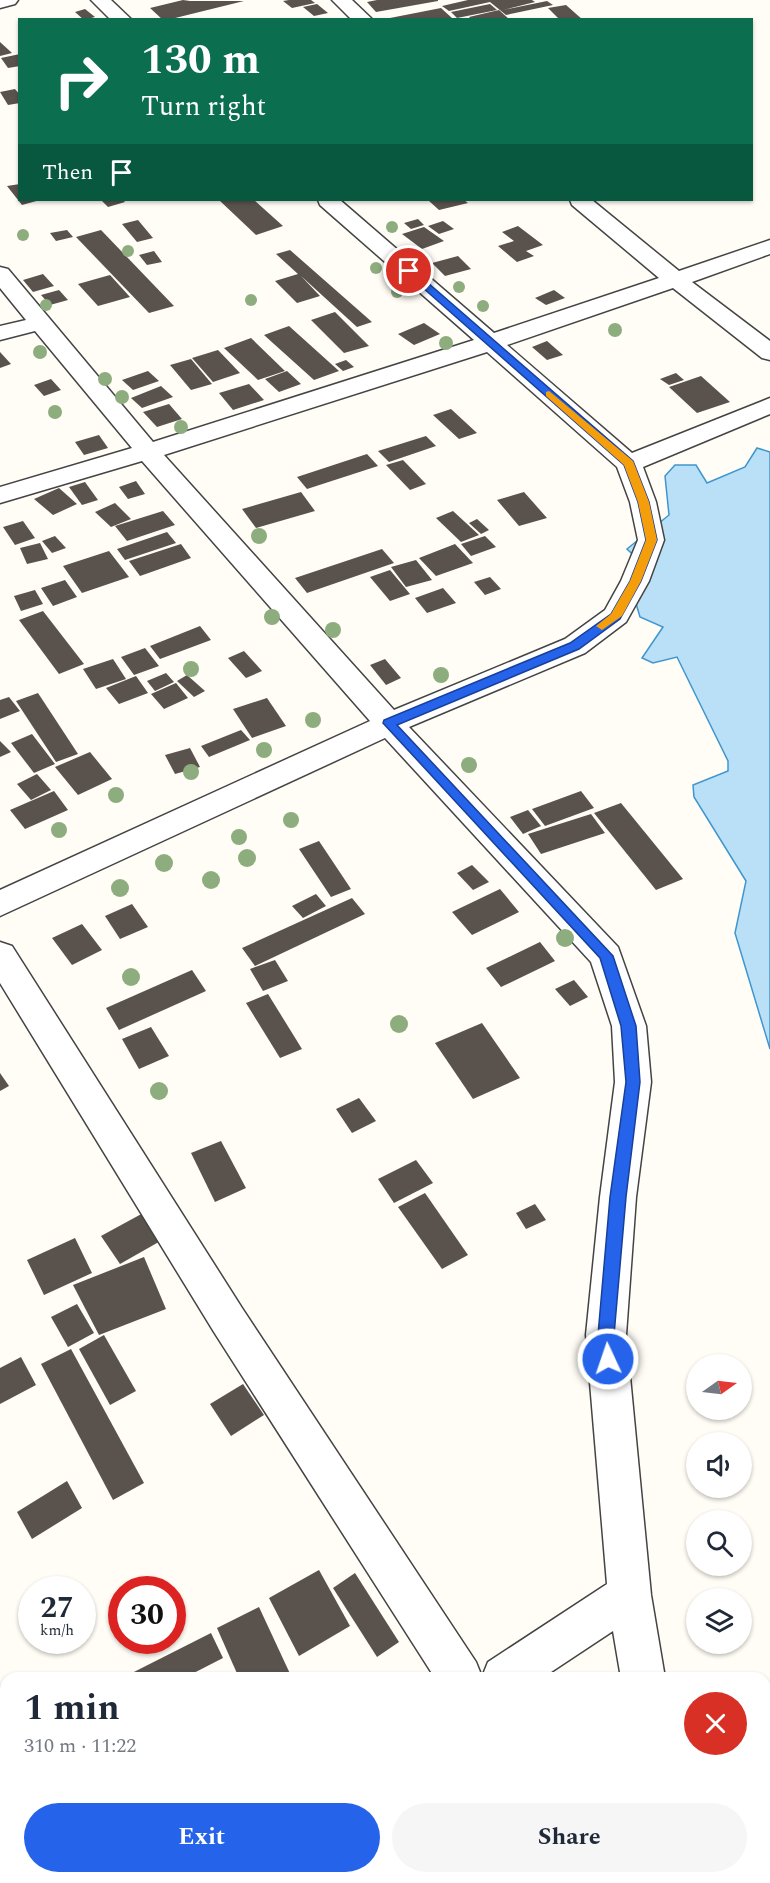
<!DOCTYPE html>
<meta charset="utf-8">
<style>
:root{--surface:#fff;--page:#f6f6f7;--text:#1f2937;--muted:#747a83;--accent:#2563eb}
body{margin:0;font-family:Spectral,serif;background:var(--page);color:var(--text);height:100vh;display:flex;flex-direction:column;font-size:22px;white-space:nowrap}
*{box-sizing:border-box;margin:0}
p{font-size:20px;color:var(--muted)}
.icon{flex:none;width:33px;height:33px;fill:none;stroke:currentColor;stroke-width:2;stroke-linecap:round;stroke-linejoin:round}
.map{position:relative;flex:1;overflow:hidden}
.details{position:absolute;left:0px;top:1672px;width:771px;height:212px;display:flex;flex-direction:column;background:var(--surface);border-radius:18px 18px 0 0;box-shadow:0 2px 4px #0004}
.details>*{flex:none}
.hud{position:absolute;left:18px;top:18px;width:735px;height:183px;border-radius:0px;box-shadow:0 2px 4px #0004;background:#0b6e4f;color:#fff;overflow:hidden}
.needle{width:39px;rotate:76deg}
.fabs{position:absolute;left:686px;top:1354px;display:grid;gap:12px}
.fabs a{display:grid;place-items:center;width:66px;height:66px;border-radius:50%;background:var(--surface);box-shadow:0 2px 4px #0004;font-size:30px}
.speed{position:absolute;left:18px;top:1576px;display:flex;gap:12px;font-size:30px;font-weight:700;text-align:center}
.speed>*{display:grid;place-content:center;width:78px;height:78px;border-radius:50%;background:var(--surface);box-shadow:0 2px 4px #0004;line-height:1}
.speed small{font-size:15px;font-weight:400}
.speed .limit{border:9px solid #d22;background:#fff;color:#111}
.pin{position:absolute;display:grid;place-items:center;width:51px;height:51px;color:#fff;margin:-26px;border:3px solid #fff;border-radius:50%;box-shadow:0 2px 6px #0007}
.me{position:absolute;width:66px;margin:-33px;rotate:357deg;stroke-linejoin:round;filter:drop-shadow(0 0 4px #0008)}
.turn{display:flex;align-items:center;gap:21px;height:126px;padding:0 24px;font-size:27px}
.turn .icon{width:78px;height:78px;stroke-width:2.5}
.turn b{display:block;font-size:42px;line-height:51px}
.then{display:flex;align-items:center;height:57px;padding:0 24px;background:#0003;gap:12px;font-size:22px}
.round{display:grid;place-items:center;flex:none;width:63px;height:63px;border-radius:32px;background:var(--page)}
.head{display:flex;align-items:center;justify-content:space-between;height:102px;padding:0 24px}
h1{font-size:36px;font-weight:700;line-height:45px}
.button{display:flex;gap:12px;margin-top:auto;padding:12px 24px}
.button a{flex:1;height:69px;border-radius:36px;background:var(--accent);color:#fff;font-size:24px;font-weight:700;line-height:69px;text-align:center}
.button a+a{background:var(--page);color:var(--text)}
.map>svg:first-child{display:block}
.water{fill:#b9e0f7;stroke:#3f96cf;stroke-width:1.5}
.building{fill:#5a524d}
.lines{fill:none;stroke-linecap:round;stroke-linejoin:round}
.street-casing{stroke:#444;stroke-width:3}
.street{fill:#fff;fill-rule:evenodd}
.tree{fill:#8dad7f}
.route{fill:#2563eb;stroke:#184099;stroke-width:1.5}
.slow{fill:#f59e0b}
</style>
<div class="map">
<svg width="770" height="1883" viewBox="0 0 770 1883">
<rect width="100%" height="100%" fill="#fffdf5"/>
<path class="water" d="M757 448 770 452V1049L735 933 746 881 694 797 693 785 728 771V761L677 657 653 663 642 658 663 627 640 617 632 590 649 570 627 549 669 515 665 476 675 465H696L707 483 745 467Z"/>
<g class="building">
<path d="M183 0 190 1H244L167 20H163L150 8Z"/>
<path d="M289 0H311L315 3 292 8 283 1Z"/>
<path d="M377 0H438V1L376 12 367 2Z"/>
<path d="M468 0H532L535 2 503 10 547 1 553 5 506 15 490 2 449 11 442 6Z"/>
<path d="M317 4 328 13 314 16 303 7Z"/>
<path d="M490 4 497 10 457 18 451 12Z"/>
<path d="M566 5 583 20H560L548 8Z"/>
<path d="M441 8 453 19 390 20V18Z"/>
<path d="M85 9 95 17 84 20 75 12Z"/>
<path d="M499 10 510 20H472L469 17Z"/>
<path d="M0 42 12 53 0 56Z"/>
<path d="M20 54V66L8 68 1 58Z"/>
<path d="M15 89 20 95V103L8 105 0 92Z"/>
<path d="M20 184V200H40L22 205 7 186Z"/>
<path d="M101 200H123L125 202 108 207Z"/>
<path d="M219 200H254L283 226 256 235Z"/>
<path d="M428 200H464L468 203 439 210Z"/>
<path d="M418 219 424 225 411 229 404 223Z"/>
<path d="M138 220 153 238 137 242 122 224Z"/>
<path d="M443 221 454 229 439 234 428 226Z"/>
<path d="M518 226 543 245 526 251 534 256 517 262 498 246 514 241 502 232Z"/>
<path d="M424 227 444 241 422 249 402 234Z"/>
<path d="M67 230 73 237 56 241 50 233Z"/>
<path d="M101 230 174 306 149 313 76 237Z"/>
<path d="M290 250 372 322 357 327 301 276 320 296 297 303 275 281 298 274 276 254Z"/>
<path d="M154 251 162 262 147 265 139 255Z"/>
<path d="M458 256 471 269 445 276 432 263Z"/>
<path d="M43 274 54 286 33 292 23 280Z"/>
<path d="M110 275 130 297 98 306 78 284Z"/>
<path d="M59 290 68 300 50 305 41 295Z"/>
<path d="M554 290 565 298 546 305 535 298Z"/>
<path d="M335 312 369 346 344 353 311 320Z"/>
<path d="M424 323 440 334 414 345 398 334Z"/>
<path d="M289 326 339 371 314 380 264 335Z"/>
<path d="M251 338 285 371 258 380 224 348Z"/>
<path d="M547 341 563 355 547 360 532 347Z"/>
<path d="M218 350 240 373 213 382 192 358Z"/>
<path d="M0 352 11 364 0 368Z"/>
<path d="M191 359 212 384 191 390 170 365Z"/>
<path d="M346 360 354 367 343 371 335 364Z"/>
<path d="M148 371 159 381 133 390 122 380Z"/>
<path d="M287 371 301 384 279 392 265 379Z"/>
<path d="M676 373 684 380 669 385 660 379Z"/>
<path d="M701 376 730 402 697 413 669 387Z"/>
<path d="M51 379 61 390 44 396 34 385Z"/>
<path d="M249 384 264 400 233 410 219 393Z"/>
<path d="M161 386 173 397 142 408 131 398Z"/>
<path d="M169 404 182 419 157 427 143 412Z"/>
<path d="M451 409 477 433 459 439 433 415Z"/>
<path d="M99 435 108 448 84 455 75 442Z"/>
<path d="M426 436 436 446 389 462 378 451Z"/>
<path d="M367 454 378 466 307 489 297 477Z"/>
<path d="M403 460 426 484 410 490 386 465Z"/>
<path d="M136 481 145 494 128 499 119 487Z"/>
<path d="M85 482 98 500 82 505 69 487Z"/>
<path d="M59 488 77 504 53 515 34 499Z"/>
<path d="M301 492 315 511 256 528 242 509Z"/>
<path d="M524 492 547 518 519 526 497 500Z"/>
<path d="M115 503 131 519 111 527 95 512Z"/>
<path d="M163 511 175 525 127 541 115 526Z"/>
<path d="M453 511 479 535 461 542 436 518Z"/>
<path d="M477 519 489 530 481 534 469 523Z"/>
<path d="M23 521 35 538 15 545 3 527Z"/>
<path d="M167 532 176 543 125 560 117 549Z"/>
<path d="M55 536 66 548 52 553 42 541Z"/>
<path d="M485 536 496 547 471 556 461 544Z"/>
<path d="M40 543 48 559 27 564 20 548Z"/>
<path d="M181 544 191 558 140 576 129 561Z"/>
<path d="M455 544 473 563 436 576 419 558Z"/>
<path d="M382 549 394 563 307 593 295 578Z"/>
<path d="M109 551 129 577 82 593 63 566Z"/>
<path d="M416 560 432 580 406 587 391 567Z"/>
<path d="M390 570 410 594 390 601 370 577Z"/>
<path d="M490 577 501 589 485 595 474 582Z"/>
<path d="M65 580 77 597 53 606 41 588Z"/>
<path d="M443 588 456 603 427 613 415 598Z"/>
<path d="M35 590 43 604 21 611 14 596Z"/>
<path d="M43 611 84 664 59 674 19 620Z"/>
<path d="M200 626 211 640 160 659 150 646Z"/>
<path d="M145 648 159 666 134 675 121 657Z"/>
<path d="M244 651 262 671 246 678 228 658Z"/>
<path d="M113 659 126 679 96 689 83 669Z"/>
<path d="M385 659 401 678 386 685 370 665Z"/>
<path d="M166 673 174 682 155 691 147 681Z"/>
<path d="M187 675 205 691 194 697 177 681Z"/>
<path d="M136 676 148 693 119 704 106 688Z"/>
<path d="M176 683 188 698 164 709 151 694Z"/>
<path d="M38 693 78 754 56 762 16 701Z"/>
<path d="M9 697 20 711 0 719V700Z"/>
<path d="M267 698 286 726 252 738 233 709Z"/>
<path d="M241 730 250 740 209 757 201 746Z"/>
<path d="M32 734 55 764 34 773 11 743Z"/>
<path d="M0 741 11 752 0 757Z"/>
<path d="M190 748 200 767 175 774 165 755Z"/>
<path d="M90 752 112 779 78 795 55 767Z"/>
<path d="M37 774 51 790 31 800 17 784Z"/>
<path d="M54 791 68 810 25 829 10 810Z"/>
<path d="M581 791 594 808 545 826 532 809Z"/>
<path d="M621 803 683 879 656 890 594 813Z"/>
<path d="M528 810 541 826 523 834 510 817Z"/>
<path d="M591 814 605 833 541 854 528 834Z"/>
<path d="M319 841 351 889 331 897 299 849Z"/>
<path d="M472 865 489 882 473 890 457 873Z"/>
<path d="M500 889 519 912 472 935 452 912Z"/>
<path d="M316 894 326 906 303 918 292 906Z"/>
<path d="M352 898 365 914 255 966 242 948Z"/>
<path d="M132 904 148 927 120 939 105 916Z"/>
<path d="M82 924 102 950 72 965 52 938Z"/>
<path d="M540 942 555 961 501 987 486 968Z"/>
<path d="M275 960 288 981 263 991 250 969Z"/>
<path d="M192 970 206 991 119 1030 106 1008Z"/>
<path d="M574 980 588 997 570 1006 555 989Z"/>
<path d="M268 994 302 1049 280 1058 246 1003Z"/>
<path d="M482 1023 520 1078 473 1099 435 1043Z"/>
<path d="M151 1027 169 1056 139 1069 122 1039Z"/>
<path d="M0 1073 9 1086 0 1091Z"/>
<path d="M359 1098 376 1121 352 1133 336 1109Z"/>
<path d="M221 1141 246 1188 215 1202 191 1153Z"/>
<path d="M416 1160 433 1183 394 1203 378 1179Z"/>
<path d="M425 1193 468 1255 442 1269 398 1207Z"/>
<path d="M535 1204 546 1220 526 1229 516 1213Z"/>
<path d="M145 1212 164 1239 120 1264 101 1236Z"/>
<path d="M75 1238 92 1273 44 1295 27 1260Z"/>
<path d="M144 1257 166 1309 99 1335 73 1285Z"/>
<path d="M77 1304 94 1333 68 1347 51 1317Z"/>
<path d="M104 1335 136 1391 110 1405 79 1349Z"/>
<path d="M71 1349 144 1483 113 1500 41 1364Z"/>
<path d="M21 1357 36 1385 0 1404V1368Z"/>
<path d="M243 1384 264 1415 231 1436 210 1404Z"/>
<path d="M67 1481 82 1508 32 1539 17 1512Z"/>
<path d="M319 1570 350 1626 299 1656 269 1598Z"/>
<path d="M355 1573 399 1642 377 1657 333 1588Z"/>
<path d="M259 1607 292 1678H239L217 1628Z"/>
<path d="M211 1633 223 1658 184 1678H122Z"/>
<path d="M6 1731V1799L0 1790V1735Z"/>
</g>
<g class="lines">
<defs>
<g id="street">
<path d="M0 0H18L15 4 0 8Z"/>
<path d="M91 0H111L132 20H111Z"/>
<path d="M332 0H352L373 20H352Z"/>
<path d="M318 200H340L494 333 659 278 572 205 570 200H592L679 271 770 240V254L692 282 770 341V360L762 358 673 288 507 345 632 453 770 398V414L643 467 656 502 664 540 649 581 626 622 585 653 409 727 618 947 646 1026 651 1082 636 1197 626 1335 651 1595 665 1678H621L613 1631 542 1678H435L214 1332 0 983V942L12 946 242 1308 476 1662 482 1677 488 1662 607 1584 586 1335 600 1197 615 1082 612 1026 591 962 385 738 0 916V890L370 721 142 461 0 503V487L132 448 35 331 0 340V326L26 320 0 288V267L8 269 153 442 474 340 320 205ZM487 352 617 467 630 502 638 540 621 581 605 610 565 639 394 710 164 455Z"/>
<path d="M160 1878H214L212 1883H158Z"/>
<rect x="651" y="1878" width="48" height="5"/>
</g>
</defs>
<use href="#street" class="street-casing"/>
<use href="#street" class="street"/>
</g>
<g class="tree">
<circle cx="392" cy="227" r="6"/>
<circle cx="23" cy="235" r="6"/>
<circle cx="128" cy="251" r="6"/>
<circle cx="376" cy="268" r="6"/>
<circle cx="459" cy="287" r="6"/>
<circle cx="397" cy="292" r="6"/>
<circle cx="251" cy="300" r="6"/>
<circle cx="46" cy="305" r="6"/>
<circle cx="483" cy="306" r="6"/>
<circle cx="615" cy="330" r="7"/>
<circle cx="446" cy="343" r="7"/>
<circle cx="40" cy="352" r="7"/>
<circle cx="105" cy="379" r="7"/>
<circle cx="122" cy="397" r="7"/>
<circle cx="55" cy="412" r="7"/>
<circle cx="181" cy="427" r="7"/>
<circle cx="259" cy="536" r="8"/>
<circle cx="272" cy="617" r="8"/>
<circle cx="333" cy="630" r="8"/>
<circle cx="191" cy="669" r="8"/>
<circle cx="441" cy="675" r="8"/>
<circle cx="313" cy="720" r="8"/>
<circle cx="264" cy="750" r="8"/>
<circle cx="469" cy="765" r="8"/>
<circle cx="191" cy="772" r="8"/>
<circle cx="116" cy="795" r="8"/>
<circle cx="291" cy="820" r="8"/>
<circle cx="59" cy="830" r="8"/>
<circle cx="239" cy="837" r="8"/>
<circle cx="247" cy="858" r="9"/>
<circle cx="164" cy="863" r="9"/>
<circle cx="211" cy="880" r="9"/>
<circle cx="120" cy="888" r="9"/>
<circle cx="565" cy="938" r="9"/>
<circle cx="131" cy="977" r="9"/>
<circle cx="399" cy="1024" r="9"/>
<circle cx="159" cy="1091" r="9"/>
</g>
<path class="route" d="M406 269H412L633 461 649 502 657 540 641 581 620 619 579 649 397 725 613 956 636 1026 640 1082 626 1197 614 1335 616 1359 614 1364 608 1366 602 1364 598 1335 610 1197 626 1082 621 1026 600 958 383 723 384 720 570 643 611 614 630 581 646 540 638 502 624 465 406 273Z"/>
<path class="slow" d="M549 391 633 461 649 502 657 540 641 581 622 616 602 630 596 626 611 614 630 581 646 540 638 502 624 465 546 396V392Z"/>
</svg>
<div class="fabs">
<a><svg class="needle" viewBox="-14 -14 28 28"><path d="M0-13l5 13h-10z" fill="#e53935"/><path d="M0 13l5-13h-10z" fill="#747a83"/></svg></a>
<a><svg class="icon" aria-label="sound" viewBox="0 0 24 24"><path d="M4 9h4l5-4v14l-5-4H4zM17 9q2 3 0 6"/></svg></a>
<a><svg class="icon" aria-label="search" viewBox="0 0 24 24"><circle cx="10" cy="10" r="6"/><path d="M15 15l6 6"/></svg></a>
<a><svg class="icon" aria-label="layers" viewBox="0 0 24 24"><path d="M12 4l9 5-9 5-9-5zM3 14l9 5 9-5"/></svg></a>
</div>
<div class="speed"><div>27<small>km/h</small></div><div class="limit">30</div></div>
<div class="pin" style="left:409px;top:271px;background:#d93025"><svg class="icon" aria-label="arrive" viewBox="0 0 24 24"><path d="M6 21V4h12l-3 4 3 4H6"/></svg></div>
<svg class="me" style="left:608px;top:1359px" viewBox="-20 -20 40 40"><circle r="17" fill="#2563eb" stroke="#fff" stroke-width="3"/><path d="M0-11L8 9 0 5-8 9z" fill="#fff"/></svg>
<div class="hud">
<div class="turn"><svg class="icon" aria-label="right" viewBox="0 0 24 24"><path d="M7 20v-9h11M14 6l5 5-5 5"/></svg><div><b>130 m</b>Turn right</div></div>
<div class="then">Then<svg class="icon" aria-label="arrive" viewBox="0 0 24 24"><path d="M6 21V4h12l-3 4 3 4H6"/></svg></div>
</div>
<section class="details">
<div class="head"><div><h1>1 min</h1><p>310 m · 11:22</p></div><a class="round" style="background:#d93025;color:#fff"><svg class="icon" aria-label="close" viewBox="0 0 24 24"><path d="M6 6l12 12M18 6L6 18"/></svg></a></div>
<div class="button"><a>Exit</a><a>Share</a></div>
</section>
</div>
